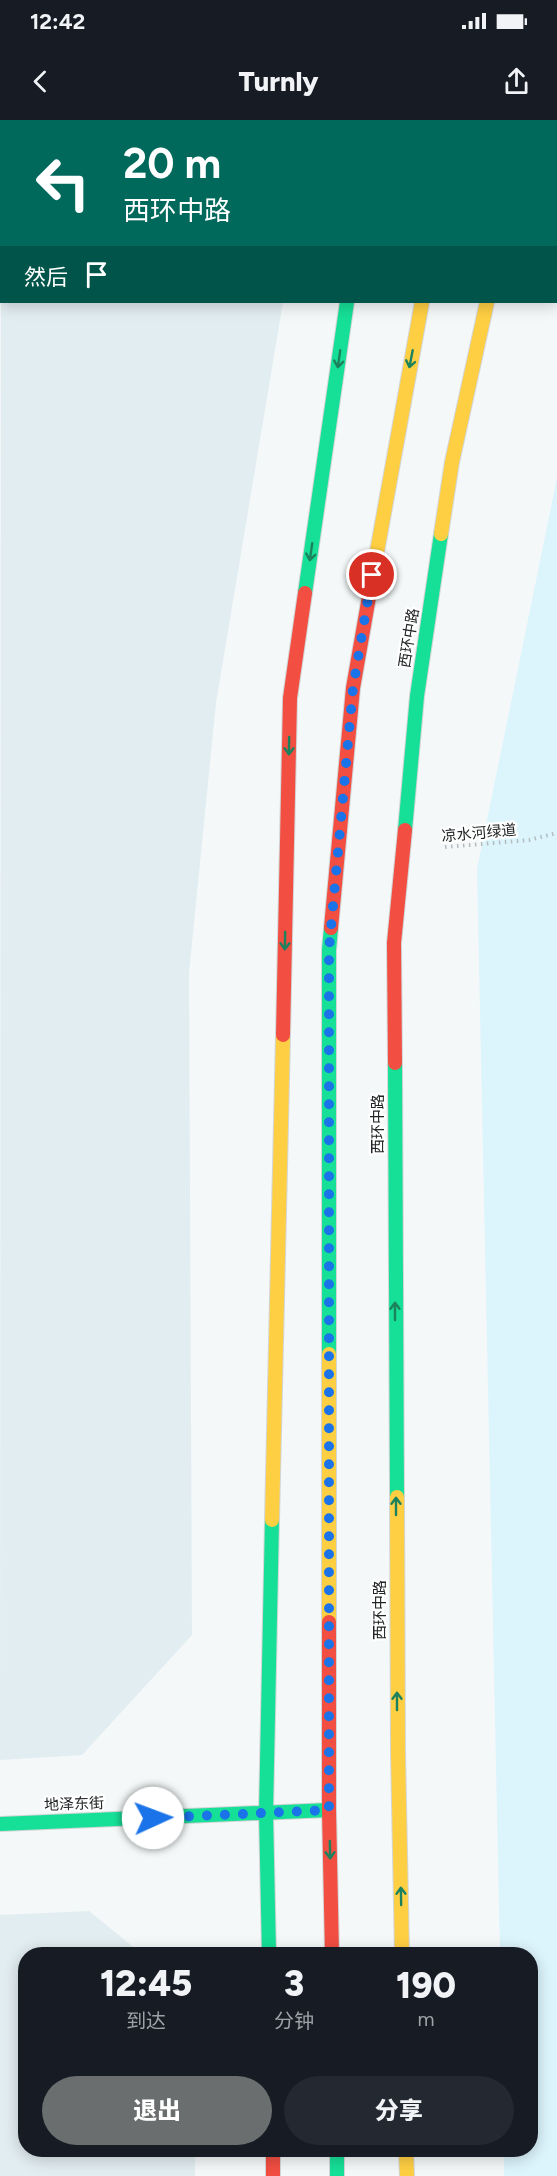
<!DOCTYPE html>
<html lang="zh">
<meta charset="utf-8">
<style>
:root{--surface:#171b24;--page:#242831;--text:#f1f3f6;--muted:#9ea1a6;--accent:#6b6e6f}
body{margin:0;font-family:Figtree,"Noto Sans SC",sans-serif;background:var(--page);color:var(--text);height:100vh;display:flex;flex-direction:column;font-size:22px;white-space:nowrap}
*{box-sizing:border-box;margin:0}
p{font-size:20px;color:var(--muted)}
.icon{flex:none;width:33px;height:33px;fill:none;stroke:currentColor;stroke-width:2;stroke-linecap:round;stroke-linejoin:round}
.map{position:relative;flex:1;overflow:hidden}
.side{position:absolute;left:18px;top:1827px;width:520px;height:210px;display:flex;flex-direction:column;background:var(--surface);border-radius:24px;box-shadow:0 3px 15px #0003}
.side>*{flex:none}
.banner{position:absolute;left:0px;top:0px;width:558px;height:183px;box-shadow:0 3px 15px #0003;background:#00695c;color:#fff;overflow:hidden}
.pin{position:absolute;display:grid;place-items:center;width:51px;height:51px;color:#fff;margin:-26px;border:3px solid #fff;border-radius:50%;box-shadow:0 2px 6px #0007}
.me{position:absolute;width:66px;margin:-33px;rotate:88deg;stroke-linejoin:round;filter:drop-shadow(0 0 4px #0008)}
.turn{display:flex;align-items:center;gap:21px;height:126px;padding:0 24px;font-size:27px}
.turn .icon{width:78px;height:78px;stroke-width:2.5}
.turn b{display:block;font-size:42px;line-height:51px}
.then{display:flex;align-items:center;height:57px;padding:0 24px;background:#0003;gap:12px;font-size:22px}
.eta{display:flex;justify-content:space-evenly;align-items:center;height:102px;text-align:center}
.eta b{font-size:36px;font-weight:800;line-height:42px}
.button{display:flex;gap:12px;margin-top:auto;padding:12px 24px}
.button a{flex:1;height:69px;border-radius:36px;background:var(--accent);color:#fff;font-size:24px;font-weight:800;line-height:69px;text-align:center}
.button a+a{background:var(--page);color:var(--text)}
.status{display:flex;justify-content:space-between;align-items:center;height:42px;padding:0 30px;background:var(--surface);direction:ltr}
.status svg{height:16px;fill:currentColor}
header{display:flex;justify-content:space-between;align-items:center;height:78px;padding:0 24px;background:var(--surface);font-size:27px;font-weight:800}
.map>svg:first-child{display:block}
.built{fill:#e2edf1}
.green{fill:#dcf4fc}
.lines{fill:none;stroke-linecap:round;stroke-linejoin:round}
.fast-casing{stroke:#d3d5d6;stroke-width:16}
.slow-casing{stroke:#d3d5d6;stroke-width:16}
.jam-casing{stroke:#d3d5d6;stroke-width:16}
.path{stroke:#b3bcbe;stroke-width:4;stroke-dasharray:1.5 4.5;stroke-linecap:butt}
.fast{stroke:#16e098;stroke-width:14}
.slow{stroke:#ffcf43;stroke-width:14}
.jam{stroke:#f24e42;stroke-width:14}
.oneway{stroke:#1c825e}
.route{stroke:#1a73e8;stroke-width:10;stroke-dasharray:0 18}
.labels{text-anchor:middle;stroke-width:4.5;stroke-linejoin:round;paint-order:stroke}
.street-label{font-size:15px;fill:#212425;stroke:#fff}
</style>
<div class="status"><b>12:42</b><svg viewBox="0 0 49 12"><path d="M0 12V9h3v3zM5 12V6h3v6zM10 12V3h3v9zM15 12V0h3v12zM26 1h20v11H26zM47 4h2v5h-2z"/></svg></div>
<header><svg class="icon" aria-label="back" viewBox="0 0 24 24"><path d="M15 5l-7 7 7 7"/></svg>Turnly<svg class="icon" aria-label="share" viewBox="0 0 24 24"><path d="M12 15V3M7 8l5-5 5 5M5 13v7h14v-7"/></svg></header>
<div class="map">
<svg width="557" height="2056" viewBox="0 0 557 2056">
<rect width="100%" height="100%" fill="#f4f8f9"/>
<g class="built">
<path d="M1 120 2 182H283L216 583 189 853 192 1515 82 1635 0 1640Z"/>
<path d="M89 1791 142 1834H26V2030H195V2056H0V1795Z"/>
</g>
<g class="green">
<path d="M0 0H313L2 2 0 121Z"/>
<path d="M557 358V2056H504V2030H531V1834H500L477 749Z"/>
</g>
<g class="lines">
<defs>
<g id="fast">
<path d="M525 0V2"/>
<path d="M305 473 347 182"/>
<path d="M405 710 417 576 441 414"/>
<path d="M395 943 397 1377"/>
<path d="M329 1234V830L331 808"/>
<path d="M0 1704 329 1690"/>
<path d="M269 1834 266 1693 272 1400"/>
<path d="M337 2030V2056"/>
</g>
<g id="slow">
<path d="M455 2 456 0"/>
<path d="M441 414 452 342 487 182"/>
<path d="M373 454 422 182"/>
<path d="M329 1234V1502"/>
<path d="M397 1377 398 1632 402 1834"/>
<path d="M272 1400 283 915"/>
<path d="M406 2030 407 2056"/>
</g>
<g id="jam">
<path d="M377 2 378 0"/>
<path d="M331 808 353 568 373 454"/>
<path d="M283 915 290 578 305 473"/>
<path d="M395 943 394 823 405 710"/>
<path d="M329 1502V1690L332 1834"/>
<path d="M273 2030V2056"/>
</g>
</defs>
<use href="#fast" class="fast-casing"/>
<use href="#slow" class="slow-casing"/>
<use href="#jam" class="jam-casing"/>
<path class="path" d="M445 727 529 720 557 713"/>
<use href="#fast" class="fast"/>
<use href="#slow" class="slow"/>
<use href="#jam" class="jam"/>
</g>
<defs><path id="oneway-shaft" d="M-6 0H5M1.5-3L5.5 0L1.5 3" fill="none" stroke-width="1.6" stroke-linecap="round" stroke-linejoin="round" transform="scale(1.5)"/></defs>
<g class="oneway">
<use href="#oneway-shaft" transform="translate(339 239) rotate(98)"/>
<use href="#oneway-shaft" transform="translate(411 239) rotate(101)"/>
<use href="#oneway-shaft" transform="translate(311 432) rotate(98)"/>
<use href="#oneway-shaft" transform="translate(289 626) rotate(91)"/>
<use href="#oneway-shaft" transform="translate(285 821) rotate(91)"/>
<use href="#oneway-shaft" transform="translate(395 1191) rotate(-90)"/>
<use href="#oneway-shaft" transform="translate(396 1386) rotate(-90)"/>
<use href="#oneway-shaft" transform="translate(397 1581) rotate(-90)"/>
<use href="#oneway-shaft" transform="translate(330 1730) rotate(89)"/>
<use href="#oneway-shaft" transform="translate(401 1776) rotate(-91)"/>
</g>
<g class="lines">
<path class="route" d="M153 1698 329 1690V830L353 568 372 455"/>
</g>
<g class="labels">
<g class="street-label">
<text transform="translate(409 518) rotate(-81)" y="5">西环中路</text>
<text transform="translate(479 713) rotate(-5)" y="5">凉水河绿道</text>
<text transform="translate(378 1004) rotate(-90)" y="5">西环中路</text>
<text transform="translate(380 1490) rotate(-90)" y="5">西环中路</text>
<text transform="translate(74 1684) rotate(-2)" y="5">地泽东街</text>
</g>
</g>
</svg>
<div class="pin" style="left:372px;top:455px;background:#d93025"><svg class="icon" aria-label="arrive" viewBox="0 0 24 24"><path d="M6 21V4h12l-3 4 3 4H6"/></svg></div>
<svg class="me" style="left:153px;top:1698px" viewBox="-20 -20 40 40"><circle r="19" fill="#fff"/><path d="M0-13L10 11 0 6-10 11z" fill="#1a73e8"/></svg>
<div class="banner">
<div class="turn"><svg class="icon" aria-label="left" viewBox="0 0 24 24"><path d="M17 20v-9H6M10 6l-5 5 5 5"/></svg><div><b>20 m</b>西环中路</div></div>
<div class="then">然后<svg class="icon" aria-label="arrive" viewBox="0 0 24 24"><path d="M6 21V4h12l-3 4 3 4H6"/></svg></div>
</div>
<section class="side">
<div class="eta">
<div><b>12:45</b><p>到达</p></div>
<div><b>3</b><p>分钟</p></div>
<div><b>190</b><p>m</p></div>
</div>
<div class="button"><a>退出</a><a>分享</a></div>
</section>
</div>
